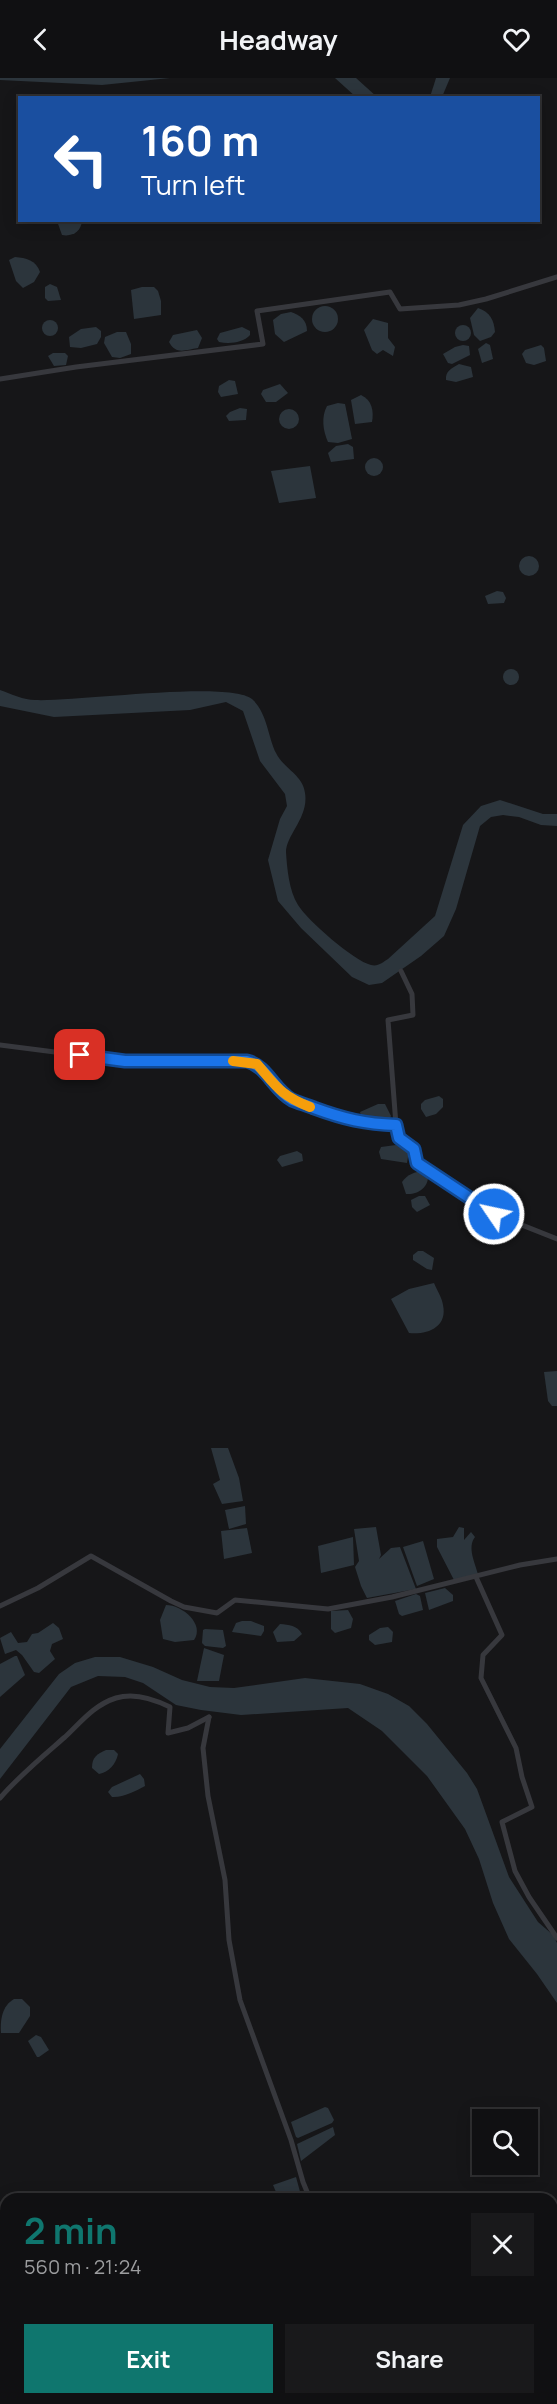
<!DOCTYPE html>
<meta charset="utf-8">
<style>
:root{--surface:#101012;--page:#19191b;--text:#f1f3f6;--muted:#9c9d9f;--line:#303032;--accent:#0f766e}
body{margin:0;font-family:Manrope,sans-serif;background:var(--page);color:var(--text);height:100vh;display:flex;flex-direction:column;font-size:22px;white-space:nowrap}
*{box-sizing:border-box;margin:0}
p{font-size:20px;color:var(--muted)}
.icon{flex:none;width:33px;height:33px;fill:none;stroke:currentColor;stroke-width:2;stroke-linecap:round;stroke-linejoin:round}
.map{position:relative;flex:1;overflow:hidden}
.details{position:absolute;left:0px;top:2115px;width:558px;height:212px;display:flex;flex-direction:column;background:var(--surface);border-radius:18px 18px 0 0;box-shadow:0 3px 15px #0003,0 0 0 2px var(--line)}
.details>*{flex:none}
.top-card{position:absolute;left:18px;top:18px;width:522px;height:126px;border-radius:0px;box-shadow:0 3px 15px #0003,0 0 0 2px var(--line);background:#1a4fa0;color:#fff;overflow:hidden}
.tools{position:absolute;left:472px;top:2031px;display:grid;gap:12px}
.tools a{display:grid;place-items:center;width:66px;height:66px;border-radius:0px;background:var(--surface);box-shadow:0 3px 15px #0003,0 0 0 2px var(--line);font-size:30px}
.pin{position:absolute;display:grid;place-items:center;width:51px;height:51px;color:#fff;margin:-26px;border-radius:12px;box-shadow:0 3px 9px #0006}
.me{position:absolute;width:66px;margin:-33px;rotate:304deg;stroke-linejoin:round;filter:drop-shadow(0 0 4px #0008)}
.turn{display:flex;align-items:center;gap:21px;height:126px;padding:0 24px;font-size:27px}
.turn .icon{width:78px;height:78px;stroke-width:2.5}
.turn b{display:block;font-size:42px;line-height:51px}
.round{display:grid;place-items:center;flex:none;width:63px;height:63px;border-radius:0px;background:var(--page)}
.head{display:flex;align-items:center;justify-content:space-between;height:102px;padding:0 24px}
h1{font-size:36px;font-weight:700;line-height:45px;color:var(--accent)}
.action{display:flex;gap:12px;margin-top:auto;padding:12px 24px}
.action a{flex:1;height:69px;border-radius:0px;background:var(--accent);color:#fff;font-size:24px;font-weight:700;line-height:69px;text-align:center}
.action a+a{background:var(--page);color:var(--text)}
header{display:flex;justify-content:space-between;align-items:center;height:78px;padding:0 24px;background:var(--surface);font-size:27px;font-weight:700}
.map>svg:first-child{display:block}
.water{fill:#2c353c}
.lines{fill:none;stroke-linecap:round;stroke-linejoin:round}
.minor{stroke:#37383d;stroke-width:5}
.route-casing{stroke:#114b97;stroke-width:15}
.route{stroke:#1a73e8;stroke-width:10}
.slow{stroke:#f59e0b;stroke-width:10}
</style>
<header><svg class="icon" aria-label="back" viewBox="0 0 24 24"><path d="M15 5l-7 7 7 7"/></svg>Headway<svg class="icon" aria-label="heart" viewBox="0 0 24 24"><path d="M12 20l-8-8c-3-5 5-10 8-4 3-6 11-1 8 4z"/></svg></header>
<div class="map">
<svg width="557" height="2326" viewBox="0 0 557 2326">
<rect width="100%" height="100%" fill="#161618"/>
<g class="water">
<path d="M0 0H170L102 7 0 2Z"/>
<path d="M335 0H356L377 19H356Z"/>
<path d="M436 0H450L442 19H430Z"/>
<path d="M57 143H82C81 153 73 159 62 157Z"/>
<path d="M15 179C26 180 36 182 40 194L34 204 23 210 16 203 9 182Z"/>
<path d="M50 206 57 209 61 222 48 223 45 220V209Z"/>
<path d="M142 209H154L158 213 161 223V237L134 241 131 212Z"/>
<circle cx="325" cy="241" r="13"/>
<path d="M478 230C490 234 494 242 495 254L491 259 480 263 474 257 470 240Z"/>
<path d="M291 234C300 237 307 242 307 253L284 264 275 256 273 242 281 236Z"/>
<path d="M373 241 388 245V260L395 269 393 278 383 272 377 276 372 272 364 252Z"/>
<circle cx="50" cy="250" r="8"/>
<circle cx="463" cy="255" r="8"/>
<path d="M96 249 101 253V259L97 266 81 270 70 269 69 259 81 251Z"/>
<path d="M242 249 250 253V257C243 265 229 266 219 264L217 261 220 255Z"/>
<path d="M197 252 202 260 198 270C185 272 176 277 169 264L173 257Z"/>
<path d="M117 254H126L131 266V276L120 280 112 279 104 265 105 259Z"/>
<path d="M486 265 490 267 493 281 482 285 478 271Z"/>
<path d="M463 267 469 268 470 277 452 286 448 285 443 276 455 269Z"/>
<path d="M541 267 544 270 546 283 534 287 526 285 522 276 525 272Z"/>
<path d="M53 275H65L68 278 66 287 54 288 48 278Z"/>
<path d="M459 286 471 289 473 299 456 304 446 302C445 293 452 290 459 286Z"/>
<path d="M229 302 235 303 238 316 221 319 218 314 219 308Z"/>
<path d="M280 306 288 315 276 324H266L261 316 263 312Z"/>
<path d="M361 317C372 322 374 333 372 344L355 346 351 322Z"/>
<path d="M338 325 345 326 352 361 338 365 328 364C323 353 321 339 327 328Z"/>
<path d="M240 330 247 331 246 342 229 343 226 338 230 334Z"/>
<circle cx="289" cy="341" r="10"/>
<path d="M348 366 353 369 354 381 331 384 328 375 336 368Z"/>
<circle cx="374" cy="389" r="9"/>
<path d="M310 388 316 420 279 425 271 393Z"/>
<circle cx="529" cy="488" r="10"/>
<path d="M497 513 503 514 506 520 504 525 488 526 485 518Z"/>
<circle cx="511" cy="599" r="8"/>
<path d="M0 612C11 616 24 622 35 622 75 624 228 602 252 621 267 634 268 659 276 675 283 690 303 697 305 715 309 739 286 757 286 774 287 790 289 813 298 827 307 842 354 883 371 887 378 889 383 884 388 881L435 838 463 747 481 728 500 722 543 736H557V748L541 747 519 739 503 737 491 739 480 748 456 831 444 858 421 878 382 905 369 907 352 899 301 850 278 823 268 782 280 741 287 728 285 716 260 683 243 633 226 624 190 632 54 639 0 628Z"/>
<path d="M439 1018 443 1021V1029L436 1036 426 1039 421 1031V1026L425 1022Z"/>
<path d="M378 1026H385L391 1038 388 1044 362 1041 360 1034Z"/>
<path d="M396 1067 409 1073 407 1085 381 1081 379 1074 381 1069Z"/>
<path d="M297 1073 302 1076 303 1083 282 1089 277 1082 280 1078Z"/>
<path d="M424 1093 428 1097C429 1109 418 1117 406 1116L402 1104C408 1096 414 1094 424 1093Z"/>
<path d="M419 1118H425L430 1127 417 1134 412 1129 411 1122Z"/>
<path d="M418 1173H423L434 1180 432 1192 427 1191 413 1182V1177Z"/>
<path d="M434 1205C437 1212 442 1220 443 1227 448 1250 426 1257 409 1255L391 1221 409 1211Z"/>
<path d="M557 1293V1328H552L548 1323 544 1294Z"/>
<path d="M211 1370H228L239 1400 243 1423 222 1426 213 1406 220 1402Z"/>
<path d="M245 1428 246 1446 229 1451 225 1432Z"/>
<path d="M376 1449 381 1477 379 1481 391 1470 400 1469 416 1511 367 1520 361 1508 355 1489 359 1483 354 1451Z"/>
<path d="M459 1449 464 1450V1462L471 1454 475 1459C467 1469 475 1485 478 1496L454 1502 437 1469V1461L453 1459Z"/>
<path d="M247 1450 252 1475 224 1481 221 1453Z"/>
<path d="M353 1459 354 1487 321 1495 318 1468Z"/>
<path d="M423 1463 434 1501 417 1508 403 1469Z"/>
<path d="M445 1510 453 1517V1523L429 1532 425 1515Z"/>
<path d="M416 1516 420 1518 423 1532 402 1538 399 1536 395 1523Z"/>
<path d="M166 1527C182 1527 205 1546 194 1562L175 1564 163 1561 160 1542Z"/>
<path d="M348 1532 353 1541 351 1550 335 1555 331 1551V1533Z"/>
<path d="M242 1543H251L264 1548V1553L261 1558 232 1554 236 1545Z"/>
<path d="M53 1545 59 1550 63 1561 52 1566 50 1573 55 1581 39 1595 34 1594 22 1577 16 1572 5 1576 0 1560 11 1554 18 1565 27 1564 32 1556 38 1555Z"/>
<path d="M280 1546C289 1547 297 1547 302 1556L294 1563 277 1564 273 1554Z"/>
<path d="M388 1549 393 1554 392 1564 375 1567 369 1562V1557L380 1550Z"/>
<path d="M205 1551 223 1552 226 1568 223 1570 205 1568 202 1565 203 1552Z"/>
<path d="M204 1570 224 1577 219 1603H197Z"/>
<path d="M15 1578H17L25 1597 0 1619V1586Z"/>
<path d="M95 1579H120L153 1589 182 1602 210 1609 234 1610 305 1600 360 1606 388 1616 409 1628 427 1646 467 1695 477 1711 509 1799 538 1844 553 1857 557 1865V1925L537 1896 509 1861 493 1825 479 1781 465 1751 427 1698 382 1653 348 1630 241 1637 201 1632 176 1627 143 1605 125 1599 98 1598 71 1609 0 1701V1671L59 1596 75 1585Z"/>
<path d="M106 1672H114L118 1676C116 1686 109 1694 99 1696L92 1690C92 1679 97 1676 106 1672Z"/>
<path d="M140 1696 144 1701 145 1708C136 1713 122 1720 112 1719L108 1714 112 1709Z"/>
<path d="M14 1921H22L30 1929V1938L19 1955H1C0 1942 2 1928 14 1921Z"/>
<path d="M36 1957 41 1959 49 1972 39 1979H37L28 1963Z"/>
<path d="M325 2029 328 2030 334 2042 332 2045 298 2060 296 2059 291 2044Z"/>
<path d="M333 2049 335 2057 301 2083 297 2066Z"/>
<path d="M296 2099 302 2121H279L273 2107Z"/>
</g>
<g class="lines">
<g class="minor">
<path d="M0 301 76 289 263 266 257 233 390 214 400 231 459 227 486 221 557 199"/>
<path d="M0 967 125 983H247C267 988 274 1012 292 1022 309 1031 349 1044 368 1046 377 1048 387 1047 396 1047L399 1060 414 1071 417 1085 494 1136 557 1161"/>
<path d="M396 1047 388 942 413 937 412 916 401 893"/>
<path d="M476 1499 502 1557 483 1577 481 1600 516 1670 522 1699 532 1729 502 1744 515 1793 529 1819 557 1860"/>
<path d="M0 1528 38 1510 91 1478 171 1523 184 1529 217 1535 235 1522 328 1531 392 1519 520 1487 557 1481"/>
<path d="M209 1639 203 1670 208 1718 225 1802 229 1862 240 1922 291 2062 303 2104 310 2121"/>
<path d="M0 1720C20 1697 42 1679 65 1659 81 1644 94 1627 116 1620 135 1614 154 1621 170 1629L168 1655 188 1650 209 1639"/>
<path d="M353 2320 354 2326"/>
<path d="M534 2326 557 2325"/>
</g>
</g>
<g class="lines">
<defs>
<path id="route" d="M80 977 125 983H247C267 988 274 1012 292 1022 299 1025 307 1027 314 1030 344 1041 365 1046 396 1047L399 1060 414 1071 417 1085 494 1136"/>
</defs>
<use href="#route" class="route-casing"/>
<use href="#route" class="route"/>
<path class="slow" d="M233 983 257 986C276 1008 281 1018 310 1029"/>
</g>
</svg>
<div class="tools">
<a><svg class="icon" aria-label="search" viewBox="0 0 24 24"><circle cx="10" cy="10" r="6"/><path d="M15 15l6 6"/></svg></a>
</div>
<div class="pin" style="left:80px;top:977px;background:#d93025"><svg class="icon" aria-label="arrive" viewBox="0 0 24 24"><path d="M6 21V4h12l-3 4 3 4H6"/></svg></div>
<svg class="me" style="left:494px;top:1136px" viewBox="-20 -20 40 40"><circle r="17" fill="#1a73e8" stroke="#fff" stroke-width="3"/><path d="M0-11L8 9 0 5-8 9z" fill="#fff"/></svg>
<div class="top-card">
<div class="turn"><svg class="icon" aria-label="left" viewBox="0 0 24 24"><path d="M17 20v-9H6M10 6l-5 5 5 5"/></svg><div><b>160 m</b>Turn left</div></div>
</div>
<section class="details">
<div class="head"><div><h1>2 min</h1><p>560 m · 21:24</p></div><a class="round"><svg class="icon" aria-label="close" viewBox="0 0 24 24"><path d="M6 6l12 12M18 6L6 18"/></svg></a></div>
<div class="action"><a>Exit</a><a>Share</a></div>
</section>
</div>
